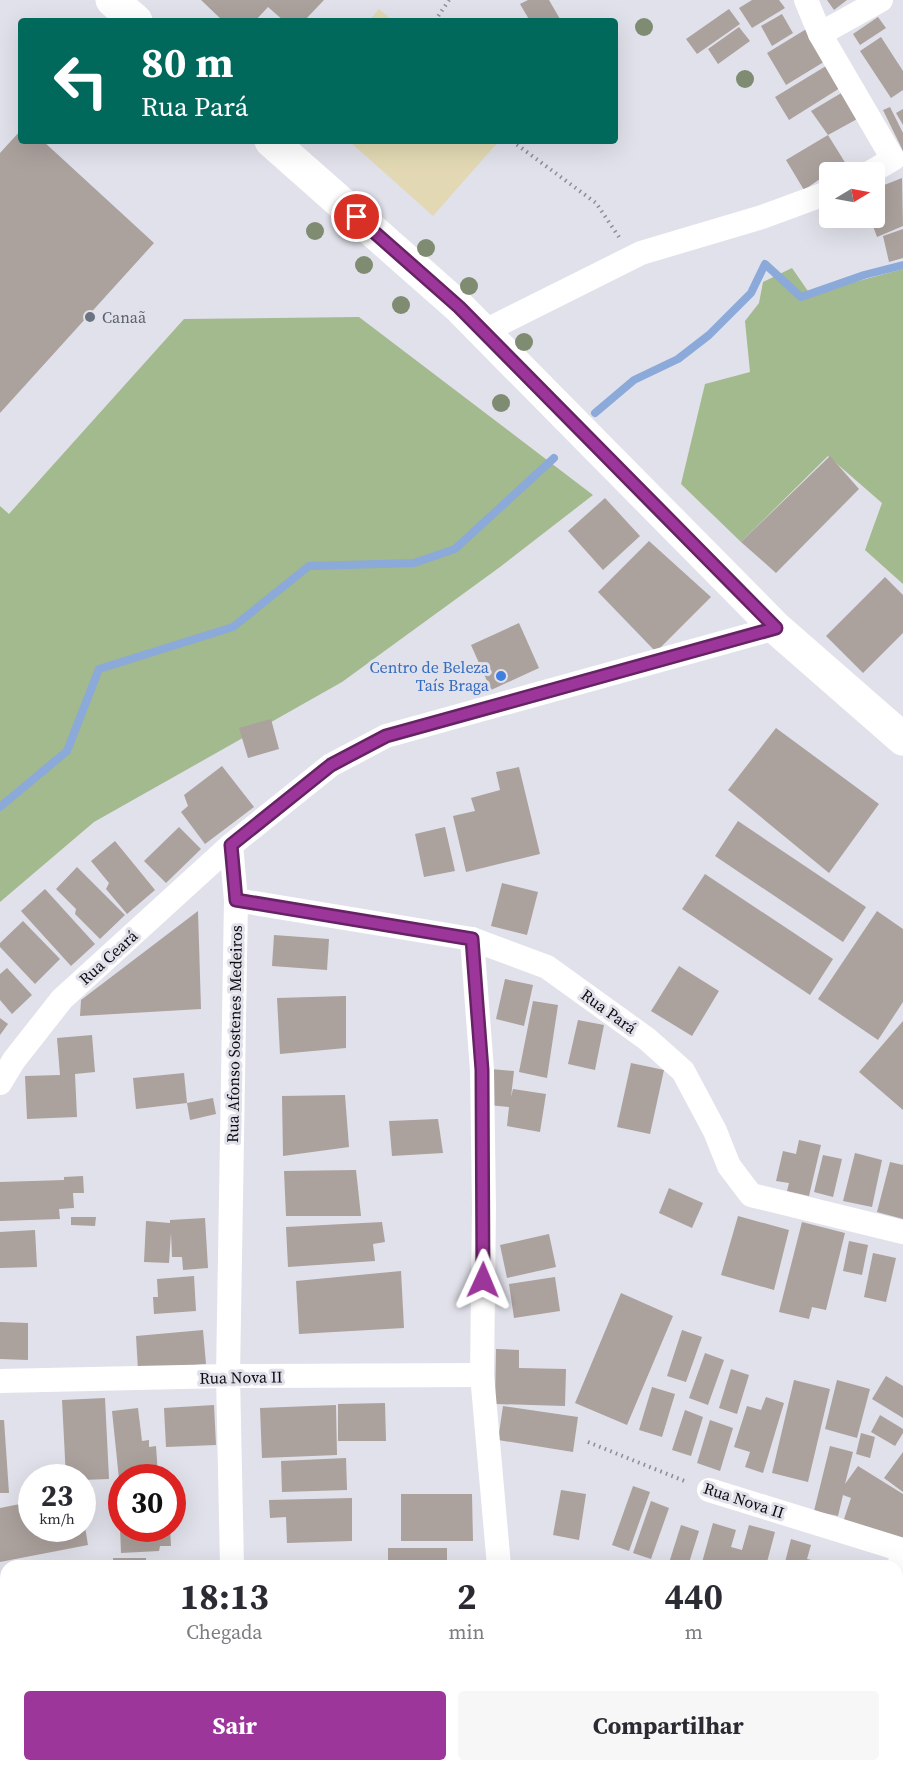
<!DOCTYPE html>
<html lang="pt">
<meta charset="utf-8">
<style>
:root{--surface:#fff;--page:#f7f7f7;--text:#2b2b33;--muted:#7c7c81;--accent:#9d369a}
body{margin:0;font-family:"Source Serif 4",serif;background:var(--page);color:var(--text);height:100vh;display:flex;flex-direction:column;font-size:22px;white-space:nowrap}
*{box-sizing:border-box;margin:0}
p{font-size:20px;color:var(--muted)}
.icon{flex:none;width:33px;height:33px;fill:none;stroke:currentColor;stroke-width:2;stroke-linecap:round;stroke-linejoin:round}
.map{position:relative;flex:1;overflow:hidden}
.side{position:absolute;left:0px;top:1560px;width:903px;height:212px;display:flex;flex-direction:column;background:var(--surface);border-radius:18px 18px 0 0;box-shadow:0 6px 24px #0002}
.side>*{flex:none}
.guide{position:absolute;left:18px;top:18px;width:600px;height:126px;border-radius:6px;box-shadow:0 6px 24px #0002;background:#00695c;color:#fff;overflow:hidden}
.needle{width:39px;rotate:80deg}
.buttons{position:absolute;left:819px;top:162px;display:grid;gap:12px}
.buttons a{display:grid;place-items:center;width:66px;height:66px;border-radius:6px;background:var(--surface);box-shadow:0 6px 24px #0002;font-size:30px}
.speed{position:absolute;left:18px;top:1464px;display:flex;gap:12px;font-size:30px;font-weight:700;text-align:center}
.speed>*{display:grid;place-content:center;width:78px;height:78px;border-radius:50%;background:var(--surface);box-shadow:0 6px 24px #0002;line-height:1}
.speed small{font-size:15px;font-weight:400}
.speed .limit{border:9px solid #d22;background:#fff;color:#111}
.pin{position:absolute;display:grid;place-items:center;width:51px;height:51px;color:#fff;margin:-26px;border:3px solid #fff;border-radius:50%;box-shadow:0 2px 6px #0007}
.me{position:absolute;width:66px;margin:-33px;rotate:1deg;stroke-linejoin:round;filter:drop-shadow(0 0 4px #0008)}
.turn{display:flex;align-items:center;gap:21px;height:126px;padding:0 24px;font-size:27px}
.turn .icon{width:78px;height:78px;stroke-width:2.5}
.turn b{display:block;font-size:42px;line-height:51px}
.eta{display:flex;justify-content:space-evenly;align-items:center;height:102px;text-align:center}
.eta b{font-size:36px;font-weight:700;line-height:42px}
.cta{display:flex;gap:12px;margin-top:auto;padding:12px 24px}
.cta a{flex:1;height:69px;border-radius:6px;background:var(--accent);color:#fff;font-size:24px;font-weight:700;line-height:69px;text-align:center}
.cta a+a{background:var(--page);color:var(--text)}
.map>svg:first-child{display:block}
.green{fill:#a3b98e}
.sand{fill:#e2d9b4}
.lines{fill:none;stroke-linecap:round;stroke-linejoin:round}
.stream{stroke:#8ba9d9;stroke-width:8}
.building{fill:#aba19d}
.path{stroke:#8d8d94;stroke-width:4;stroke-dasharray:1.5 4.5;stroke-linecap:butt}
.street{stroke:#fff;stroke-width:24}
.secondary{stroke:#fff;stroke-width:33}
.tree{fill:#7f8c71}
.route-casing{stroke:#662364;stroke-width:15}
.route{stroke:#9d369a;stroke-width:10}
.worship-dot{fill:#6b7280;stroke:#e1e1eb;stroke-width:2}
.shop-dot{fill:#3f7fe0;stroke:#e1e1eb;stroke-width:2}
.labels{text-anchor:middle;stroke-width:6;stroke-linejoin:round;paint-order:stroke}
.worship-label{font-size:16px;fill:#5b616d;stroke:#e1e1eb;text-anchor:start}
.shop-label{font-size:16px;fill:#366cbe;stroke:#e1e1eb;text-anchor:end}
.street-label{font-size:16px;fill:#0c0c0f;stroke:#e1e1eb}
</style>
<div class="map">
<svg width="903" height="1771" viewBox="0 0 903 1771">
<rect width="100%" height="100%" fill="#e1e1eb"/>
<g class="green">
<path d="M792 268 810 294 903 269V584L865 550 882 503 828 456 741 542 681 484 705 384 750 372 745 321 759 303 763 282Z"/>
<path d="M359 317 593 495 500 567 342 682 94 822 0 902V506L9 514 184 319Z"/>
<rect x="274" y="1766" width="209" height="5"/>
</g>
<g class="sand">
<path d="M379 9 393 21H369Z"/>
<path d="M349 141H499L433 216Z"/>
</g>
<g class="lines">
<g class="stream">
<path d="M595 413 634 380 678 359 709 335 751 293 765 264 801 297 864 275 903 265"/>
<path d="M0 807 67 751 99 669 233 627 309 566 414 563 455 549 554 458"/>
</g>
</g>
<g class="building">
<path d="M201 0H324L304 21H284L268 7 255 21H223Z"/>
<path d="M528 0H549L560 19 557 21H530L520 4Z"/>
<path d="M752 0H779L785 8 752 28 739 8Z"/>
<path d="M827 0H847L834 10Z"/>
<path d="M729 9 740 24 697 54 686 39Z"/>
<path d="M782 14 793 33 772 46 761 26Z"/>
<path d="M878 17 886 28 860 45 853 34Z"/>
<path d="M739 27 750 41 718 64 708 49Z"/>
<path d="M808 28 827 60 786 85 767 53Z"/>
<path d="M881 37 903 71V90L891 98 860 51Z"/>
<path d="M826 66 840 88 789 120 775 97Z"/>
<path d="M843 92 859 118 828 135 811 111Z"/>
<path d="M890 107 903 133V151L883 110Z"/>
<path d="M903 109V125L896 113Z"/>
<path d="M21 130V141H43L154 243 0 413V153Z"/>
<path d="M828 135 846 164 830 172 804 190 786 160Z"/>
<path d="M902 178 903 226 877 237 870 218H874V189Z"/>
<path d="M903 229V258L889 262 883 236Z"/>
<path d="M830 456 859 489 776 573 741 542Z"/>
<path d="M605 498 640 536 603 570 568 531Z"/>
<path d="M649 541 711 597 656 652 598 592Z"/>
<path d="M885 577 903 595V633L863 673 826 636Z"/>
<path d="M519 623 539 668 491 690 471 645Z"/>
<path d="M271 719 279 749 248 758 239 728Z"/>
<path d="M776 728 879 804 829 873 728 790Z"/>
<path d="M222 766 254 807 205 844 181 812 188 806 184 795Z"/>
<path d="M519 767 540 854 466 872 453 816 475 811 471 798 500 790 496 772Z"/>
<path d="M738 821 866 907 843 942 715 856Z"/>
<path d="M179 827 201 849 166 883 144 861Z"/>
<path d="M445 827 455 871 424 877 415 834Z"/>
<path d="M115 841 155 890 127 914 106 889 109 883 91 861Z"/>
<path d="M77 867 125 915 100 939 75 914 76 909 56 889Z"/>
<path d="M705 874 833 959 810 995 682 909Z"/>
<path d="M502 883 538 892 527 935 491 926Z"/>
<path d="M45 889 95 944 71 966 21 911Z"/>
<path d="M198 911 201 1009 80 1016 81 1000Z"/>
<path d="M877 911 903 929V1002L878 1040 818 999Z"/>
<path d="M23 921 60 959 35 984 0 947V943Z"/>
<path d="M274 935 329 939 327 970 272 966Z"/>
<path d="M679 966 719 991 692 1036 651 1011Z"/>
<path d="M7 968 32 995 12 1014 0 1000V974Z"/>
<path d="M505 979 533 985 524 1026 496 1019Z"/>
<path d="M346 996V1048L280 1054 277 998Z"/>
<path d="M533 1001 558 1005 547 1078 519 1072Z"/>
<path d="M0 1018 8 1024 0 1035Z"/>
<path d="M578 1020 604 1025 595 1070 568 1064Z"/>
<path d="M903 1021V1110L859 1072Z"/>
<path d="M92 1035 95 1072 75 1074 77 1117 27 1119 25 1076 60 1075 57 1038Z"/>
<path d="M631 1063 664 1070 650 1134 617 1127Z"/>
<path d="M491 1069 514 1071 511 1097 513 1089 546 1094 540 1132 507 1126 509 1107 488 1105Z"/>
<path d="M184 1073 187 1103 136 1109 133 1078Z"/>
<path d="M345 1095 349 1147 283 1156 282 1096Z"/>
<path d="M213 1098 216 1114 190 1120 187 1103Z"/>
<path d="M438 1119 443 1153 392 1156 389 1121Z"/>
<path d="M799 1140 821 1145 809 1196 787 1191 789 1183 776 1181 783 1151 796 1154Z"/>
<path d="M855 1153 882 1160 872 1207 843 1201Z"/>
<path d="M823 1155 842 1159 833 1197 814 1192Z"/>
<path d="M890 1162 903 1165V1219L877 1212Z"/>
<path d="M356 1170 361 1216H286L284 1171Z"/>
<path d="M83 1176 84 1193H73L74 1208 59 1209 60 1219 0 1221V1182L64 1180V1177Z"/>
<path d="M669 1188 703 1203 692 1228 659 1213Z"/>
<path d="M738 1216 789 1230 774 1290 721 1275Z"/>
<path d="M71 1217H96L95 1226 71 1225Z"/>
<path d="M205 1218 208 1268 183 1270 182 1257H172L171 1233 169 1263 144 1262 146 1221 170 1223V1220Z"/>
<path d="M382 1222 385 1242 373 1244 375 1261 288 1267 286 1227Z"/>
<path d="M802 1222 845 1233 826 1310 812 1307 809 1319 779 1312Z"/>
<path d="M35 1230 37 1267 0 1268V1232Z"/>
<path d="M549 1234 556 1267 507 1278 500 1245Z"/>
<path d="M849 1241 868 1245 862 1275 843 1271Z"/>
<path d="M873 1253 896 1258 886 1302 864 1297Z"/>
<path d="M401 1271 404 1328 299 1334 296 1281Z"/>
<path d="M194 1276 196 1311 154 1314 153 1297H158L157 1279Z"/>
<path d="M555 1277 560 1311 514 1318 509 1284Z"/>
<path d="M621 1293 673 1316 627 1425 575 1403Z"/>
<path d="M0 1322 28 1323V1360L0 1359Z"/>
<path d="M203 1330 206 1364 138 1370 136 1336Z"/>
<path d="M682 1330 702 1337 686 1382 667 1376Z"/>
<path d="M496 1349 519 1350V1368L566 1369 565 1406 495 1404Z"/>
<path d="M705 1353 724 1360 708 1405 689 1398Z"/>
<path d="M731 1369 749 1375 737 1414 719 1408Z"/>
<path d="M886 1376 903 1386V1418L872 1399Z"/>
<path d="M794 1380 830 1389 808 1482 772 1473Z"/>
<path d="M837 1380 870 1389 857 1438 825 1429Z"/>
<path d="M652 1387 675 1394 662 1437 639 1430Z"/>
<path d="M766 1397 784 1403 763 1473 745 1467 750 1452 734 1447 747 1406 761 1410Z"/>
<path d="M105 1398 109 1479 82 1480V1478H66L62 1400Z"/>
<path d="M385 1403 386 1441H338V1404Z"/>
<path d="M214 1405 216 1445 166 1447 164 1408Z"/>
<path d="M336 1405 337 1455 262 1458 260 1408Z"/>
<path d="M503 1406 578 1417 573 1452 498 1440Z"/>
<path d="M138 1408 142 1441 149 1440V1447L156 1446 158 1475 119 1479 112 1411Z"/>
<path d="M685 1410 703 1417 691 1456 672 1450Z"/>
<path d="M880 1415 903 1429V1433L895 1446 871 1432Z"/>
<path d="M0 1420H4L9 1493H0Z"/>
<path d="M710 1420 733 1428 720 1471 697 1463Z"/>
<path d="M861 1433 875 1437 870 1458 856 1454Z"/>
<path d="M830 1446 853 1452 845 1484 858 1466 903 1494V1538L842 1525 851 1498 843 1495 838 1516 814 1511Z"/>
<path d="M903 1452V1492L884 1478Z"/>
<path d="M346 1458 347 1490 282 1492 281 1461Z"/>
<path d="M633 1486 650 1492 629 1551 612 1545Z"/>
<path d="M561 1490 586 1494 579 1540 553 1535Z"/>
<path d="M401 1494H472L473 1541H401Z"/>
<path d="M352 1498V1541L287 1543 286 1517 270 1518 269 1500Z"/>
<path d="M651 1501 669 1508 651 1559 633 1553Z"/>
<path d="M119 1503H122V1521H120Z"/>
<path d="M20 1504 23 1521 32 1519V1528H82L84 1521 88 1545 0 1562V1508Z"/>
<path d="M713 1523 736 1530 731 1547 742 1550 749 1525 775 1532 766 1566H701Z"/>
<path d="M681 1525 699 1531 688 1566H668Z"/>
<path d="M120 1528H170L171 1546H160L159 1551 121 1553Z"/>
<path d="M791 1539 811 1545 807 1559 816 1561 815 1566H784Z"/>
<rect x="388" y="1548" width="59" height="18"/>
<rect x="113" y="1558" width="33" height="8"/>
<path d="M828 1561 846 1565V1566H826Z"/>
<path d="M903 1669V1696L897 1694V1684Z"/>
<path d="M897 1709 903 1711V1758L897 1756Z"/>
<path d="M691 1766H741L739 1771H689Z"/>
<path d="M764 1766H801L799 1771H781Z"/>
</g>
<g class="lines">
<g class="path">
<path d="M435 21 449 0"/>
<path d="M512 141 596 203 619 237"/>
<path d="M588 1442 687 1482"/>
</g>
<g class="street">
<path d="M806 0 820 34 893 159 871 172"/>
<path d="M820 34 881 0"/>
<path d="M483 332 641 253 762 217 830 192"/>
<path d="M236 900 472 939 547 967 647 1039 683 1071 715 1131 729 1166 751 1195 903 1232"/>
<path d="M472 939 482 1070 484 1208 482 1375 499 1566"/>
<path d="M0 1083 14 1060 62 999 231 845"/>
<path d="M0 1381 228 1376 482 1375"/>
<path d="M709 1490 903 1550"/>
<path d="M232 1566 228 1376 236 900 231 845 331 765 386 736 776 628"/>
<path d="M0 1627 6 1642"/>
<path d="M56 1766 59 1771"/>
<path d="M236 1766V1771"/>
<path d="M509 1766V1771"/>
</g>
<g class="secondary">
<path d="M112 0 136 21"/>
<path d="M271 141 459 307 776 628 903 739"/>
<path d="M897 1581 903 1567"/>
<path d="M824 1771 826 1766"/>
</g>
</g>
<g class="tree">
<circle cx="644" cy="27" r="9"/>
<circle cx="745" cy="79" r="9"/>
<circle cx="315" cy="231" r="9"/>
<circle cx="426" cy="248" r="9"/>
<circle cx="364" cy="265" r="9"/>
<circle cx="469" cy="286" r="9"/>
<circle cx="401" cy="305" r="9"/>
<circle cx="524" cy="342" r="9"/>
<circle cx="501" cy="403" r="9"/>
</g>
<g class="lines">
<defs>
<path id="route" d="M357 217 459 307 776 628 386 736 331 765 231 845 236 900 472 939 482 1070 483 1280"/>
</defs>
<use href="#route" class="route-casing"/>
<use href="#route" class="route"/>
</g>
<circle class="worship-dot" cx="90" cy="317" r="6"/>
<circle class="shop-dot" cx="501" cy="676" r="6"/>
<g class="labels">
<g class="worship-label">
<text x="102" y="323">Canaã</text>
</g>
<g class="shop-label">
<text x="489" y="673">Centro de Beleza<tspan x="489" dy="18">Taís Braga</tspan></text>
</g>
<g class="street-label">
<text transform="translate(108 957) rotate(-42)" y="6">Rua Ceará</text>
<text transform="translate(609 1011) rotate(36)" y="6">Rua Pará</text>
<text transform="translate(234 1034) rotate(-89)" y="6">Rua Afonso Sostenes Medeiros</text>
<text transform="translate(241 1377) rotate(-1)" y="6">Rua Nova II</text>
<text transform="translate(744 1500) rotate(18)" y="6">Rua Nova II</text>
</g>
</g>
</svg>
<div class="buttons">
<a><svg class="needle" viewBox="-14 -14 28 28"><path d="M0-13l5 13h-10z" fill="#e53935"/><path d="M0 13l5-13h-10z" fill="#7c7c81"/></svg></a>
</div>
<div class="speed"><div>23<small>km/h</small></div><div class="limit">30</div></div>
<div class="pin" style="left:357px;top:217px;background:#d93025"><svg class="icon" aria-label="arrive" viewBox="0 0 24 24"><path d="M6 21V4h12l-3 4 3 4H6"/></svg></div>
<svg class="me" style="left:483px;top:1280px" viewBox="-20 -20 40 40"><path d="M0-17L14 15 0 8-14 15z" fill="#9d369a" stroke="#fff" stroke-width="4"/></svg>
<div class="guide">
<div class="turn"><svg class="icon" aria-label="left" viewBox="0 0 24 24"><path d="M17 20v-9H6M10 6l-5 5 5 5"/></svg><div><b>80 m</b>Rua Pará</div></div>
</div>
<section class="side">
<div class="eta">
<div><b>18:13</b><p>Chegada</p></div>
<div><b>2</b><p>min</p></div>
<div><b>440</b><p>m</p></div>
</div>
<div class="cta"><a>Sair</a><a>Compartilhar</a></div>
</section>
</div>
